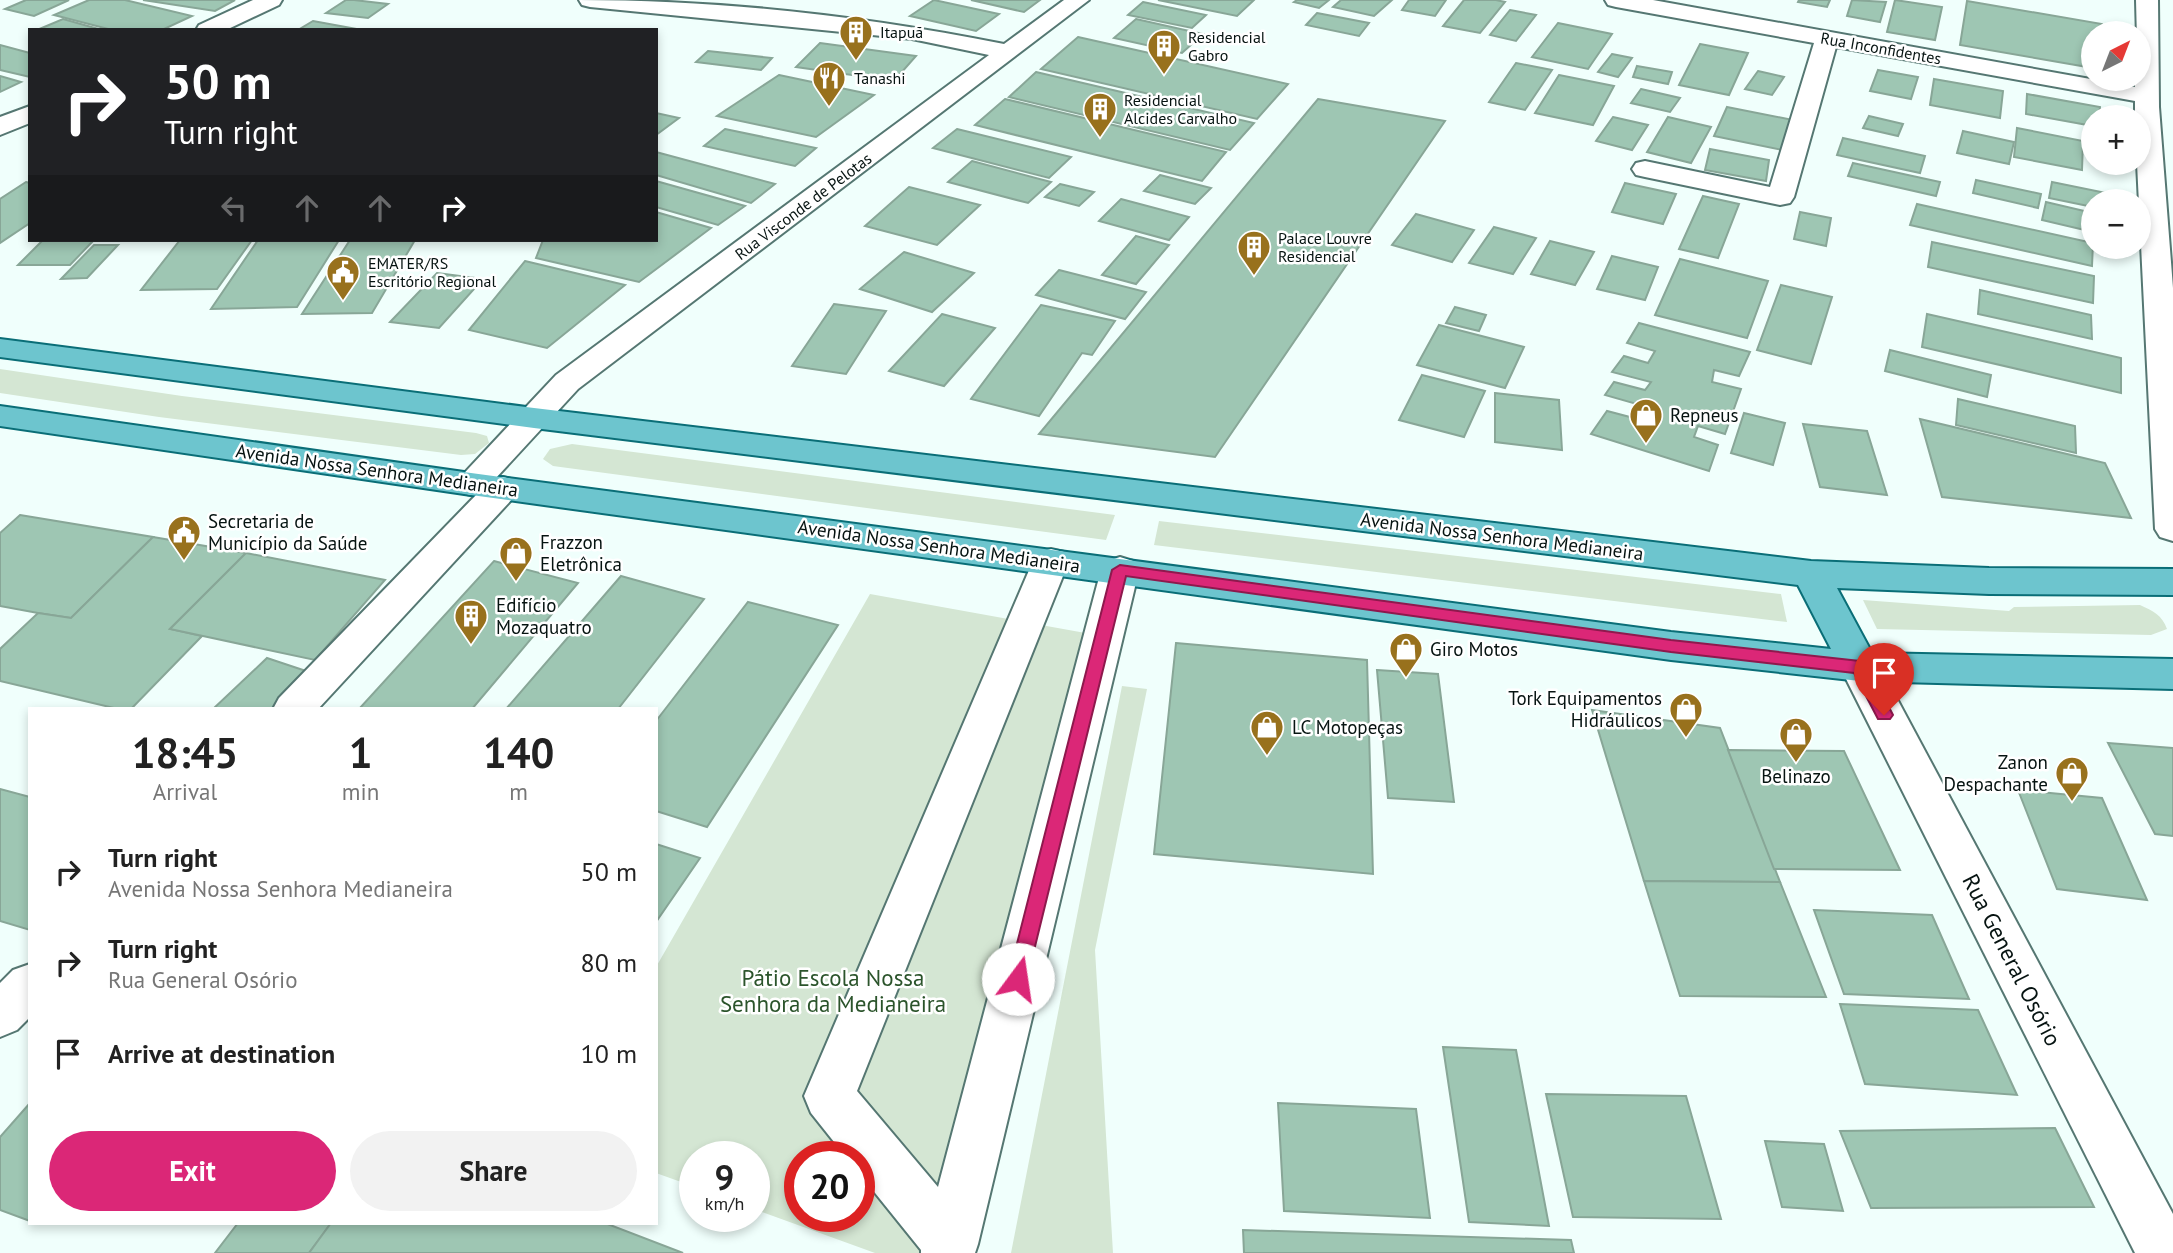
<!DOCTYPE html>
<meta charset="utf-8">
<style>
:root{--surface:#fff;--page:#f2f2f2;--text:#222;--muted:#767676;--accent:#db2777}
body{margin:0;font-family:"PT Sans",sans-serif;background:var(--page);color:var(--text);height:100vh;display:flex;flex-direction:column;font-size:26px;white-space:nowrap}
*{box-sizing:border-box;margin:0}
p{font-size:23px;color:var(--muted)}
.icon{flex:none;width:38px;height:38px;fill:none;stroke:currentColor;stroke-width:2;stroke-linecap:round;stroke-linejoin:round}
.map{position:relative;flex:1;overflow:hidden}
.drawer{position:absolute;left:28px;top:707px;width:630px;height:518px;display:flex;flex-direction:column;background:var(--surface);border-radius:0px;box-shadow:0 4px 10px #0003}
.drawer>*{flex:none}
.top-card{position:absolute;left:28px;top:28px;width:630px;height:214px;border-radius:0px;box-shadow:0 4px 10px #0003;background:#202124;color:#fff;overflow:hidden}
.needle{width:46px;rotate:42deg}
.controls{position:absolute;left:2081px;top:21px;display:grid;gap:14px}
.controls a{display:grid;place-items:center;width:70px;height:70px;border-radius:50%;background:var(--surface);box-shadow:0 4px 10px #0003;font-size:35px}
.speed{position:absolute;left:679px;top:1141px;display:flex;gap:14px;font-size:35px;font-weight:700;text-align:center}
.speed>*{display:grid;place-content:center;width:91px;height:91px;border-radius:50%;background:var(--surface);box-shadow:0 4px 10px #0003;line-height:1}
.speed small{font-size:18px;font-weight:400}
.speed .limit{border:10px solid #d22;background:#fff;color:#111}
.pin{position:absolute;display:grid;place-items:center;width:60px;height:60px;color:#fff;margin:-72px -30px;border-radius:50% 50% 50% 0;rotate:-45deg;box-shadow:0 0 7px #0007}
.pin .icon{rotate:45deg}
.me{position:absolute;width:77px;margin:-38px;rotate:14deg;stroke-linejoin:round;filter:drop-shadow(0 0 5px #0008)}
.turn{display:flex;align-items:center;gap:24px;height:147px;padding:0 21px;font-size:32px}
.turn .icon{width:91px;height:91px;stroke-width:2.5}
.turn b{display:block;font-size:49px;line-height:60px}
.lanes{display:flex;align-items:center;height:66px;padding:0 21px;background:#0003;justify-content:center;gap:35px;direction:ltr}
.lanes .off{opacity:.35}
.eta{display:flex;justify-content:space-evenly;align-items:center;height:119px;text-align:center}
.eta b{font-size:42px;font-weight:700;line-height:49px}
.cta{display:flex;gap:14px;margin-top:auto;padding:14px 21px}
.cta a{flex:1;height:80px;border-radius:42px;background:var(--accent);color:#fff;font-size:28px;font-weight:700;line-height:80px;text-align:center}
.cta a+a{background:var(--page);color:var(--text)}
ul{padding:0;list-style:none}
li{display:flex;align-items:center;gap:21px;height:91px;padding:0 21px}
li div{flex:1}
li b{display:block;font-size:26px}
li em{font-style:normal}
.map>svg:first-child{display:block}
.green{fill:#d4e6d3;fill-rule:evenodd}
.building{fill:#9ec6b3;stroke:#88a697;stroke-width:2}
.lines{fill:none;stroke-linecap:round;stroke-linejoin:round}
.minor-casing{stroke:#557772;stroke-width:4}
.major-casing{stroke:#0a6e77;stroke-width:4}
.minor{fill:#fff;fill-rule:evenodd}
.major{fill:#6dc5ce;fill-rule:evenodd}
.route{fill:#db2777;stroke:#8e194d;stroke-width:2}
.labels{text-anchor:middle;stroke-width:5;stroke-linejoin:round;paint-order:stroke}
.far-poi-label{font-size:16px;fill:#061311;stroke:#fff;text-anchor:start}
.far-street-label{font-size:16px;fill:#061311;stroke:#fff}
.poi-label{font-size:19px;fill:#061311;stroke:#fff;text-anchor:start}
.street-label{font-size:19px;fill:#061311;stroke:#fff}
.near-street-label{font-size:23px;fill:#061311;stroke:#fff}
.near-park-label{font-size:23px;fill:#2b542b;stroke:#fff}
</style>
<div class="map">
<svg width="2173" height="1253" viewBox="0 0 2173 1253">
<rect width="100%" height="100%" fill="#f0fffc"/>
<g class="green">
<path d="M0 369 182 396 476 433 487 436 489 443 475 454 461 455 159 417 0 393Z"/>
<path d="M572 444 1115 515 1106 540 553 466 543 459 550 449Z"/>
<path d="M1159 521 1781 594 1787 622 1154 545Z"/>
<path d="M870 594 1091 634 940 1253H875L754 1209V1157H695V1187L656 1173V967ZM800 1157H859V1216H800Z"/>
<path d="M1863 600 2009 611 2014 607 2140 605C2153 611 2162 615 2167 629L2151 635 1877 629Z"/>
<path d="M1122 686 1147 689 1095 950 1113 1253H1011Z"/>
</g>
<g class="building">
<path d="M26 0H69L34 16 5 9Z"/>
<path d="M89 0H125L192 16 162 30H112L54 15Z"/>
<path d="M143 0H235L215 11Z"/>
<path d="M346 0H354L388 4 368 18 326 13Z"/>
<path d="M934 0 999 14 976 31 910 16Z"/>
<path d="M971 0H1040L1024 12Z"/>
<path d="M1158 0H1254L1237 16Z"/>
<path d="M1297 0H1329L1319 8 1294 2Z"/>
<path d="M1341 0H1392L1374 16 1333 7Z"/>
<path d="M1409 0H1446L1435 16 1402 10Z"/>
<path d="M1464 0H1496L1505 2 1480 33 1443 26Z"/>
<path d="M1799 0H1830L1827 7 1798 2Z"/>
<path d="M1852 0 1886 2 1880 22 1847 16Z"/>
<path d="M1895 0 1942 7 1935 40 1887 32Z"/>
<path d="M1967 1 2102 24V33H2093V68L1960 45Z"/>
<path d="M1143 2 1206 15 1192 28 1128 15Z"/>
<path d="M1510 10 1536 15 1516 41 1490 35Z"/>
<path d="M1317 13 1369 23 1359 36 1306 25Z"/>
<path d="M63 19 102 30H37Z"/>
<path d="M1136 19 1203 34 1182 53 1114 38Z"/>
<path d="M313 21 362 30H298Z"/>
<path d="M1558 23 1612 34 1588 69 1532 57Z"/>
<path d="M1078 37 1288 84 1257 119 1041 69Z"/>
<path d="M820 43 916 56 894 81 796 67Z"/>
<path d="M1700 44 1748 53 1729 95 1679 85Z"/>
<path d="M0 45 30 53V77L0 70Z"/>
<path d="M708 51 772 58 761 70 696 62Z"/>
<path d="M1612 54 1632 58 1618 77 1598 72Z"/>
<path d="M1516 63 1552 70 1525 110 1489 102Z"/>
<path d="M1637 66 1672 72 1668 84 1633 77Z"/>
<path d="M1878 70 1918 77 1911 99 1870 91Z"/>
<path d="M1758 71 1784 77 1772 95 1745 89Z"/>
<path d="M1036 72 1254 123 1230 150 1009 97Z"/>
<path d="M779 75 874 95 816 137 717 116Z"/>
<path d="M1559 75 1614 86 1593 125 1535 113Z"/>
<path d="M0 76 21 82 0 92Z"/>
<path d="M1934 79 2003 91 2000 118 1930 105Z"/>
<path d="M1641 89 1680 98 1670 112 1631 103Z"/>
<path d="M2027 94 2100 107 2099 117H2093V126L2026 114Z"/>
<path d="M1005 99 1226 152 1202 181 975 125Z"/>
<path d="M1318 99 1445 121 1215 457 1039 434Z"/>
<path d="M1727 107 1793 120 1782 150 1714 136Z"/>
<path d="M656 113 679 118 656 135Z"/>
<path d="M1869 116 1903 124 1898 136 1863 128Z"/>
<path d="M1613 117 1648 125 1632 150 1596 141Z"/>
<path d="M1668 117 1711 127 1691 163 1647 152Z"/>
<path d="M2017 128 2083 141 2082 170 2014 157Z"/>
<path d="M725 129 816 148 795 166 704 146Z"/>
<path d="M957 129 1071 157 1049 178 933 148Z"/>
<path d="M1963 131 2014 142 2009 164 1957 153Z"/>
<path d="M1843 138 1925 156 1920 173 1837 155Z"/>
<path d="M1710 149 1769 160 1766 181 1705 170Z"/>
<path d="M656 152 775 184 751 203 656 175Z"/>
<path d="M972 161 1051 182 1028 203 948 182Z"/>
<path d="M1853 163 1940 182 1936 196 1848 176Z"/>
<path d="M1160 175 1211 188 1195 204 1144 191Z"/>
<path d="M1976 180 2041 194 2038 208 1973 193Z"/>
<path d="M656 181 745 206 718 225 656 207Z"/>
<path d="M26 182 30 183V223L0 243V199Z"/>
<path d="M2052 182 2111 194 2110 201H2093V207L2049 198Z"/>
<path d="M1625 183 1676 194 1663 224 1612 212Z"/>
<path d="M1060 184 1094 192 1079 206 1045 197Z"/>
<path d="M909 187 980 205 937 245 865 226Z"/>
<path d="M1703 196 1739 204 1718 258 1679 249Z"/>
<path d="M1121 199 1189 217 1169 240 1099 221Z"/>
<path d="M2046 202 2093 213V232L2042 220Z"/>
<path d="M1917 204 2093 243 2092 266 1910 225Z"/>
<path d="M656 212 711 228 639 282 536 258 543 240H656Z"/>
<path d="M1800 212 1831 218 1826 246 1794 239Z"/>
<path d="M1416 214 1474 230 1452 262 1392 245Z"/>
<path d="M1494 227 1536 238 1513 274 1469 263Z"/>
<path d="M1136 236 1169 245 1136 284 1102 275Z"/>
<path d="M43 240H94L70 265H18Z"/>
<path d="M180 240H252L217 289 141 290Z"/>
<path d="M258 240H339L297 307 211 309Z"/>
<path d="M350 240H415L372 313 302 314Z"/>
<path d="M1550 241 1594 252 1575 285 1531 274Z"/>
<path d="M1932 242 2094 276 2093 303 1928 267Z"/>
<path d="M94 245H118L87 278 61 279Z"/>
<path d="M904 252 974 273 932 312 860 289Z"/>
<path d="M1612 256 1658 267 1645 300 1597 289Z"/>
<path d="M1680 259 1768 281 1747 338 1655 315Z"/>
<path d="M525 261 625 285 547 348 469 330Z"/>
<path d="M1059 270 1146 292 1125 319 1036 295Z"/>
<path d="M437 273 483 279 439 328 390 322Z"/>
<path d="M1781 285 1832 297 1811 364 1757 350Z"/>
<path d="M1980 290 2091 315 2092 339 1978 314Z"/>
<path d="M834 304 886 311 846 374 792 366Z"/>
<path d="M1041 305 1115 321 1092 355 1082 353 1039 416 971 399Z"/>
<path d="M1455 307 1486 315 1479 331 1446 323Z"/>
<path d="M942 314 995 328 944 386 889 371Z"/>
<path d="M1927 314 2121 358V393L1922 347Z"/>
<path d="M1639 323 1750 352 1739 376 1714 370 1712 382 1741 389 1725 434 1698 426 1694 437 1718 445 1709 471 1591 434 1607 411 1630 417 1637 404 1605 395 1614 382 1645 390 1651 382 1612 372 1624 356 1648 363 1655 351 1627 343Z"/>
<path d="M1439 325 1524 347 1505 388 1417 365Z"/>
<path d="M1890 350 1991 375 1987 397 1885 371Z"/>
<path d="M1422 375 1485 391 1464 437 1399 420Z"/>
<path d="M1495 393 1559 400 1562 450 1495 442Z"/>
<path d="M1958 399 2075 426 2076 453 1956 425Z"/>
<path d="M1744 413 1785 423 1773 465 1731 453Z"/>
<path d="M1920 419 2105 463 2131 518 1942 497Z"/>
<path d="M1803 424 1867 431 1887 495 1820 487Z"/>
<path d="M20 515 153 537 71 618 38 613 0 606V533Z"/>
<path d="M153 537 246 553 170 629 202 636 131 709H118L0 681V649L38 613 71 618Z"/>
<path d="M246 553 385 580 315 660 170 629Z"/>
<path d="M494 561 578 583 472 709H359Z"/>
<path d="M621 576 704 599 618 709H506Z"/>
<path d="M748 602 838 625 707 827 656 811V721Z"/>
<path d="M1176 643 1367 660 1373 874 1154 854Z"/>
<path d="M267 658 315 674 280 709H213Z"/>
<path d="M1377 670 1438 674 1454 802 1388 798Z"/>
<path d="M1592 710 1720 728 1780 882 1644 881Z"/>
<path d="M2108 743 2173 748V836L2155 834Z"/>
<path d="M1728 750 1844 751 1900 870 1774 869Z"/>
<path d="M0 789 30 797V930L0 921Z"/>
<path d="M2018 790 2102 798 2147 900 2057 889Z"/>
<path d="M656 844 700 858 656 922Z"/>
<path d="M1644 881 1780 882 1826 997 1680 996Z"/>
<path d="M1814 910 1932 915 1969 999 1844 994Z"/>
<path d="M1840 1004 1978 1010 2017 1095 1865 1084Z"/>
<path d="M1443 1047 1516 1050 1549 1226 1469 1222Z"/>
<path d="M1546 1094 1686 1096 1721 1219 1573 1217Z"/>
<path d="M30 1103V1221L0 1210V1137Z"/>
<path d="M1278 1103 1416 1109 1430 1218 1284 1211Z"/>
<path d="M2055 1128 2094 1207 1871 1208 1840 1131Z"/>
<path d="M1765 1141 1824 1144 1843 1211 1782 1207Z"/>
<path d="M238 1223H331L309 1253H215Z"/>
<path d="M331 1223H605L683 1253H309Z"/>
<path d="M1243 1230 1571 1240 1574 1253H1244Z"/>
</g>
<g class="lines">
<defs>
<g id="minor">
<path d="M253 0H282L279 5 226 30H196L199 25Z"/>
<path d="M579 0C721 0 865 16 1004 44L1064 0H1089L578 389 495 479 503 477 515 480 520 488 515 496 318 709H273L279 698 478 493 471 495 459 492 454 484 556 375 989 55 912 39 590 7 582 5Z"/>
<path d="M1605 0H1653L2135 87V79H2138L2136 0H2158L2159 107 2173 288V541L2160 537 2155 529 2137 163 2138 117H2135V101L1836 47 1794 197 1790 203 1780 205 1645 177 1636 175 1632 169 1636 163 1645 161 1770 187 1814 43 1616 7 1608 5Z"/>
<path d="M30 106V123L0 135V117Z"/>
<path d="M1051 549 1064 552 1069 561 857 1091 938 1187 1101 570 1107 561 1120 557 1133 561 1139 570 978 1244 975 1253H921V1250L859 1173V1157H846L811 1113 804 1096 1033 561 1038 552Z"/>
<path d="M1860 653 1874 657 1880 667 2173 1214V1253H2135L1840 667 1846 657Z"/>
<path d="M30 964V1017L17 1030 0 1037V983L13 970Z"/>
</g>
<path id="major" d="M0 339 534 408 1811 561 1989 568 2173 569V595L1989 594 1837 588 1872 653 2173 659V689L1860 681 1671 660 471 495 0 426V406L471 473 1671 632 1831 649 1798 585 534 428 0 357Z"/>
</defs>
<use href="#minor" class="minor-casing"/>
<use href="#major" class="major-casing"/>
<use href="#minor" class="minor"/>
<use href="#major" class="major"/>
</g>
<path class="route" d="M1120 565 1671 640 1860 661 1866 663 1893 715 1890 719H1878L1854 673 1671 652 1126 576 1027 979 1025 985 1018 987 1011 985 1008 979 1112 570Z"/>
<defs>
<symbol id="building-pin" viewBox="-11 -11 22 30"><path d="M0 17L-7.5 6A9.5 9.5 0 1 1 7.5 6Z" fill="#98711d" stroke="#fff"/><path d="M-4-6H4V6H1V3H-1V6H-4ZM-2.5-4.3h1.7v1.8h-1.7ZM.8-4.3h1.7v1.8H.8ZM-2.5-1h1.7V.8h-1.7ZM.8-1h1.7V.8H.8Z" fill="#fff"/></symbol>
<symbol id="restaurant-pin" viewBox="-11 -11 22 30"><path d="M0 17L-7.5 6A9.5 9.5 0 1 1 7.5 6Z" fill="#98711d" stroke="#fff"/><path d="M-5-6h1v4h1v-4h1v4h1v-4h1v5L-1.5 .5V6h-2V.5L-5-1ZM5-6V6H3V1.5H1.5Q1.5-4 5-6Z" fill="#fff"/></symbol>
<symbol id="civic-pin" viewBox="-11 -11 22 30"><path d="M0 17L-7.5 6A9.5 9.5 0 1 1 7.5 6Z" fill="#98711d" stroke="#fff"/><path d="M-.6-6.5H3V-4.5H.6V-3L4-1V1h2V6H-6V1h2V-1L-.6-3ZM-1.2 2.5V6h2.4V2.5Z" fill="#fff"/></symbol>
<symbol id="shop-pin" viewBox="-11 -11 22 30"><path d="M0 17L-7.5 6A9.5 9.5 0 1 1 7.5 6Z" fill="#98711d" stroke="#fff"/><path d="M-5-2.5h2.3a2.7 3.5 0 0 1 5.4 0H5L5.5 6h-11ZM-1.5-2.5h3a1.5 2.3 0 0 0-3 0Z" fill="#fff"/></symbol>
</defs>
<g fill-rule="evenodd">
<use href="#building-pin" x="837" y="13" width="38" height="52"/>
<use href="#building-pin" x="1145" y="27" width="38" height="52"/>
<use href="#restaurant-pin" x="810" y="59" width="38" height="52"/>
<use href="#building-pin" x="1081" y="90" width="38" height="52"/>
<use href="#building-pin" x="1235" y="228" width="38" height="52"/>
<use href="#civic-pin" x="324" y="253" width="38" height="52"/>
<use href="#shop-pin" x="1627" y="396" width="38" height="52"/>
<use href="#civic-pin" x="165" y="513" width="38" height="52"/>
<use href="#shop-pin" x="497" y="534" width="38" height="52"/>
<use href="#building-pin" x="452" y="597" width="38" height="52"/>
<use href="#shop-pin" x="1387" y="630" width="38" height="52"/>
<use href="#shop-pin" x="1667" y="690" width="38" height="52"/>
<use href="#shop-pin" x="1248" y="708" width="38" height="52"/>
<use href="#shop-pin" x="1777" y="715" width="38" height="52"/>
<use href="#shop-pin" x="2053" y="754" width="38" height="52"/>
</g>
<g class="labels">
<g class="far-poi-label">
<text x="880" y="38">Itapuã</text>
<text x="1188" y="43">Residencial<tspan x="1188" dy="18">Gabro</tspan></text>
<text x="854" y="84">Tanashi</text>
<text x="1124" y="106">Residencial<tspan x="1124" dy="18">Alcides Carvalho</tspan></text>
<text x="1278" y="244">Palace Louvre<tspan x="1278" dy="18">Residencial</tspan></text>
<text x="368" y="269">EMATER/RS<tspan x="368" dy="18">Escritório Regional</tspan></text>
</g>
<g class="far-street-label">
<text transform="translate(1881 48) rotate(10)" y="6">Rua Inconfidentes</text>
<text transform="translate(803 206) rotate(-37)" y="6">Rua Visconde de Pelotas</text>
</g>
<g class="poi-label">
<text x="1670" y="422">Repneus</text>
<text x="208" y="528">Secretaria de<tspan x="208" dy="22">Município da Saúde</tspan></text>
<text x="540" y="549">Frazzon<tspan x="540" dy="22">Eletrônica</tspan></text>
<text x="496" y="612">Edifício<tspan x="496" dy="22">Mozaquatro</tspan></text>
<text x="1430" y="656">Giro Motos</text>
<text x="1662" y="705" text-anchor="end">Tork Equipamentos<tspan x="1662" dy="22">Hidráulicos</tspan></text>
<text x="1292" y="734">LC Motopeças</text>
<text x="2048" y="769" text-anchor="end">Zanon<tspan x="2048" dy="22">Despachante</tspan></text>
<text x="1796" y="783" text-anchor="middle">Belinazo</text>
</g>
<g class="street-label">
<text transform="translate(377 470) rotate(8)" y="7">Avenida Nossa Senhora Medianeira</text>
<text transform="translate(1502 536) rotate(7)" y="7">Avenida Nossa Senhora Medianeira</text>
<text transform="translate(939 546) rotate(8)" y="7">Avenida Nossa Senhora Medianeira</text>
</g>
<g class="near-street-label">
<text transform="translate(2012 960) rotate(63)" y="8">Rua General Osório</text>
</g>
<g class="near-park-label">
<text x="833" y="986">Pátio Escola Nossa<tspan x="833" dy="26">Senhora da Medianeira</tspan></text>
</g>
</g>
</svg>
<div class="controls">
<a><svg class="needle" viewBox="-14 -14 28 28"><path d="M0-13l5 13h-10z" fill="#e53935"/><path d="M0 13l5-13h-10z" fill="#767676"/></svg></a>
<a>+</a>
<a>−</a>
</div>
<div class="speed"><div>9<small>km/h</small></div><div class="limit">20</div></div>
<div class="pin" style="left:1884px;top:715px;background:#d93025"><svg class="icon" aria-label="arrive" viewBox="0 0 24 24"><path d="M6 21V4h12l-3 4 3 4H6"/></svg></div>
<svg class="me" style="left:1018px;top:979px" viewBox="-20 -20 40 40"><circle r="19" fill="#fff"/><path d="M0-13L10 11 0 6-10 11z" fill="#db2777"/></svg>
<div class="top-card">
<div class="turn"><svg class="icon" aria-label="right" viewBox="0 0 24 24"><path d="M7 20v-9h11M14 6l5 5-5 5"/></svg><div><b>50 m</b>Turn right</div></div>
<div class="lanes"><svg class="icon off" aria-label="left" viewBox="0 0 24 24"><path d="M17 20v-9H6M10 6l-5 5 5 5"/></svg><svg class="icon off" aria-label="ahead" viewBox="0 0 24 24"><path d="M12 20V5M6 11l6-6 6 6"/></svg><svg class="icon off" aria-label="ahead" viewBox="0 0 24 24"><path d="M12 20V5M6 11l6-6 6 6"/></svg><svg class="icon" aria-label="right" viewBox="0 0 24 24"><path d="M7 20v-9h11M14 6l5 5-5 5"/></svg></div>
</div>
<section class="drawer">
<div class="eta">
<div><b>18:45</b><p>Arrival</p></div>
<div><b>1</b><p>min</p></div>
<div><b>140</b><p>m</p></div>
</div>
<ul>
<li><svg class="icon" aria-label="right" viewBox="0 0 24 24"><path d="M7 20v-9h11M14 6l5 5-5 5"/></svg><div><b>Turn right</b><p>Avenida Nossa Senhora Medianeira</p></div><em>50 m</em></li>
<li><svg class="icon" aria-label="right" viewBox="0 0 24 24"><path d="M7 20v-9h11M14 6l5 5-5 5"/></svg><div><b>Turn right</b><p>Rua General Osório</p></div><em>80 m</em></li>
<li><svg class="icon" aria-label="arrive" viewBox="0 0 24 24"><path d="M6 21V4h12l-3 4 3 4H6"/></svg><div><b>Arrive at destination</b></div><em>10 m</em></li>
</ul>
<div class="cta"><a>Exit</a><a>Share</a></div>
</section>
</div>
